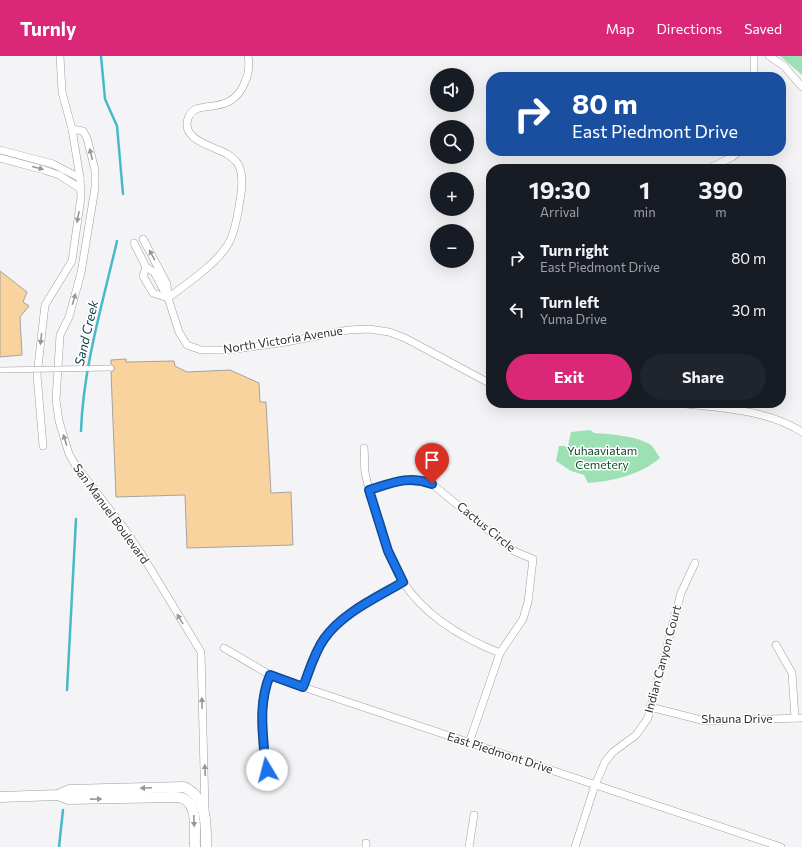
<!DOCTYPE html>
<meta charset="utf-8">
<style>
:root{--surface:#171b24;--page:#20242c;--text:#f1f3f6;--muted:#9ea1a6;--accent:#db2777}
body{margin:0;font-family:Commissioner,sans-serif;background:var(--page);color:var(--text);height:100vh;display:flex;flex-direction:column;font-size:15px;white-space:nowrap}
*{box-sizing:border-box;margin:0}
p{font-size:13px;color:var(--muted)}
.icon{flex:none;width:22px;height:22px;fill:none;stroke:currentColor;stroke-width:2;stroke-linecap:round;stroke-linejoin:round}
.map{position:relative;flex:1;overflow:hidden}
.drawer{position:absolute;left:486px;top:108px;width:300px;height:244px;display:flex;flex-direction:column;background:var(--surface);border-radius:16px;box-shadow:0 4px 16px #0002}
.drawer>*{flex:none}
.guide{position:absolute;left:486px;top:16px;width:300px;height:84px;border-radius:16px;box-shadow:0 4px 16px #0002;background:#1a4fa0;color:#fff;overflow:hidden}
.tools{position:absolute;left:430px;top:12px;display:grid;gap:8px}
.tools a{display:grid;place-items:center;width:44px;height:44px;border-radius:50%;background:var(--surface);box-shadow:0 4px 16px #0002;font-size:20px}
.pin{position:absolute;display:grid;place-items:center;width:34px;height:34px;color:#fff;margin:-41px -17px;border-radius:50% 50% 50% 0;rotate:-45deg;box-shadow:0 0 4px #0007}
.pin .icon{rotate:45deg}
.me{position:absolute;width:44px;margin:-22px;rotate:352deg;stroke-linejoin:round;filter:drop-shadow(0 0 3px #0008)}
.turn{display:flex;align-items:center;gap:14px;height:84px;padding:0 20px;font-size:18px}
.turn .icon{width:52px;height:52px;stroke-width:2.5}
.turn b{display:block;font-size:28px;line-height:34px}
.eta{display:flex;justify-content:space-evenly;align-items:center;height:68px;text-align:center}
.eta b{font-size:24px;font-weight:700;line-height:28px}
.action{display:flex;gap:8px;margin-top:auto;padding:8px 20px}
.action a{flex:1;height:46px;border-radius:24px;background:var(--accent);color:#fff;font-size:16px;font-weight:700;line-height:46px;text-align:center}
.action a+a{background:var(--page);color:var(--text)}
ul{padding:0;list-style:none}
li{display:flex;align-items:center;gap:12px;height:52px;padding:0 20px}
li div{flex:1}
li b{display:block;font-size:15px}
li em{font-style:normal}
header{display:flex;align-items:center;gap:24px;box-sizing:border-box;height:56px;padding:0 20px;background:var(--accent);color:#fff}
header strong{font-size:19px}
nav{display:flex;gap:22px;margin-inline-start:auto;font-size:14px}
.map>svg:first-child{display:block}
.green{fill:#9ce0b3}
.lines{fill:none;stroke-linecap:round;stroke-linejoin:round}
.stream{stroke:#48b9c8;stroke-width:2.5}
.building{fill:#f9d39d;stroke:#a5a3a1}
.minor-casing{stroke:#9e9fa1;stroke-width:8}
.secondary-casing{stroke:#9e9fa1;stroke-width:11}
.minor{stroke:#fff;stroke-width:7}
.secondary{stroke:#fff;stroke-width:10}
.pedestrian-bridge-casing{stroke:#9e9fa1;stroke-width:6;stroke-linecap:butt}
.pedestrian-bridge{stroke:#fff;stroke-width:5}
.oneway{fill:#969797}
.route-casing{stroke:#114b97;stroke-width:10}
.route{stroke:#1a73e8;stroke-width:7}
.labels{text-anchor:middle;stroke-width:3;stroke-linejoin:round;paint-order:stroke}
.street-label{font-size:12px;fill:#2e2f2f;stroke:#fff}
.park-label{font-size:12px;fill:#0d4829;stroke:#fff}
.water-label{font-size:13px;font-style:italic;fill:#0c4046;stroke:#fff}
</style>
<header>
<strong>Turnly</strong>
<nav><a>Map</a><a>Directions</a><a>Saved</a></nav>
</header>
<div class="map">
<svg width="802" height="791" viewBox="0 0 802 791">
<rect width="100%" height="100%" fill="#f4f4f7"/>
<g class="green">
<path d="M781 0H802V19L780 0Z"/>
<path d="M590 374 594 377C610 378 638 380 651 389 655 393 657 398 660 402 640 419 613 425 588 427L584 419 571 415 556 405 559 390H568L571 376Z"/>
</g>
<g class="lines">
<g class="stream">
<path d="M101 0 105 43 117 70 123 138"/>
<path d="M81 375C83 312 103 246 117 185"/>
<path d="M67 634 76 463"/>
<path d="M59 791 63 754"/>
</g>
</g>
<g class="building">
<path d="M0 215 27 236 23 246 29 250 20 261 22 299 0 301Z"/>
<path d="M126 303V306L174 305 175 310 187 316 230 314 259 327 260 346H266L271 437 291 436 293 489 187 492 185 439 116 441 111 316 114 314 115 312 111 308V304Z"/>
</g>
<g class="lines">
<defs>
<g id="minor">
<path d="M769 0 784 10 802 31"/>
<path d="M754 21V0"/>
<path d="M72 73 83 75 87 82 95 114V132L81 217 69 261 60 279 56 344 59 365 69 398 76 410 124 472 144 502 201 596 205 754"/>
<path d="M0 94 53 108 80 122"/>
<path d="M0 102 44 114 59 119 81 133"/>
<path d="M708 113 732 101 740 95"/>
<path d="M143 183 167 228 168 242"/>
<path d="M134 187 146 211 154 216 168 242 179 276 187 289 201 294H228L286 286 348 274 369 273 389 276 405 282 491 328"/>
<path d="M146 211 143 220 153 237 168 242"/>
<path d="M168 242C186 228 214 210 227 190 235 178 238 158 240 144 242 133 244 119 238 108 235 104 231 100 227 98 214 90 178 84 189 60 197 42 231 62 245 26 249 17 250 10 248 0"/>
<path d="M677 347C719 352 766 353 802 376"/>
<path d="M43 390 37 319 45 249 72 205 81 141 80 122 72 73 62 36 60 0"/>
<path d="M364 392C365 400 364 408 365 416 368 433 374 450 380 466 386 486 391 508 403 526 426 561 462 582 500 597"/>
<path d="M369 434C392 427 408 419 432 428L505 488 516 496 533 503 528 546 523 563 500 597 469 687"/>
<path d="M776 589 792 617 795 662"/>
<path d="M224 592 270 619 303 631 781 791"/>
<path d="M303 631C309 616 314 597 324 583 342 557 376 542 403 526"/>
<path d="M650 651 705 665 802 662"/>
<path d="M269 723C261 690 257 650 270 619"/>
<path d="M366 787V791"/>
<path d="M469 791 474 759"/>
<path d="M575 791 595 729 605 706 613 696 636 679 648 662 681 537 695 507"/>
</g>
<g id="secondary">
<path d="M58 739 69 743 175 741C177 741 181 741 184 743 199 750 194 778 195 791"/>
<path d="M0 741 58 739 69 734 184 731C208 742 206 769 206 791"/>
</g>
</defs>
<use href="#minor" class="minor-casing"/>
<use href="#secondary" class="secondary-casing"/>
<use href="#minor" class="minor"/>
<use href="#secondary" class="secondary"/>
<defs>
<path id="pedestrian-bridge" d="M0 314 111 312"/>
</defs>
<use href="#pedestrian-bridge" class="pedestrian-bridge-casing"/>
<use href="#pedestrian-bridge" class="pedestrian-bridge"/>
</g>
<defs><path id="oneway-solid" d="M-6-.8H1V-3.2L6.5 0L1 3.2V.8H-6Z"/></defs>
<g class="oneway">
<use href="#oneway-solid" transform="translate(91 98) rotate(-104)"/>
<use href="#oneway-solid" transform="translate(38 112) rotate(14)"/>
<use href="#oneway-solid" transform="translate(78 161) rotate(101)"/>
<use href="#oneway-solid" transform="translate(152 199) rotate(-119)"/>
<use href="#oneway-solid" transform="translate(74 243) rotate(-74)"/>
<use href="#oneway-solid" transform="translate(41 283) rotate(97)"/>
<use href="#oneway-solid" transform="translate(65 384) rotate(-108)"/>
<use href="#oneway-solid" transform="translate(180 563) rotate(-121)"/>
<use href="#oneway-solid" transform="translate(202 647) rotate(-92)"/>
<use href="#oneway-solid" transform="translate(205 714) rotate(-92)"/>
<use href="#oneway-solid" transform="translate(146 732) rotate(178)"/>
<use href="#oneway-solid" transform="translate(96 743) rotate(-1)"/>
<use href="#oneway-solid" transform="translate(194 765) rotate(88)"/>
</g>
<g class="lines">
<defs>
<path id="route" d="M267 714 265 706C263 676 258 648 270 619L303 631C309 616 314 597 324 583 342 557 376 542 403 526L388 495 369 434C392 427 408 419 432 428"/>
</defs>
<use href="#route" class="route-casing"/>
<use href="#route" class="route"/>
</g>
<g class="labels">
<g class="street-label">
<text transform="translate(283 284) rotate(-9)" y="4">North Victoria Avenue</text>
<text transform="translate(111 458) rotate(54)" y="4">San Manuel Boulevard</text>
<text transform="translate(486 471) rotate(39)" y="4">Cactus Circle</text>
<text transform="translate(663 603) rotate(-75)" y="4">Indian Canyon Court</text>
<text x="737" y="667">Shauna Drive</text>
<text transform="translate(500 697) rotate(18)" y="4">East Piedmont Drive</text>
</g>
<g class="park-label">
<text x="602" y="399">Yuhaaviatam<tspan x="602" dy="14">Cemetery</tspan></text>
</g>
<g class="water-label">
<text transform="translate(86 277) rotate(-77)" y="5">Sand Creek</text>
</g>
</g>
</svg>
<div class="tools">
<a><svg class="icon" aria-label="sound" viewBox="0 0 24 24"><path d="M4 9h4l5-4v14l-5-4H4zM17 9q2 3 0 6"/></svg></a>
<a><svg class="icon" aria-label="search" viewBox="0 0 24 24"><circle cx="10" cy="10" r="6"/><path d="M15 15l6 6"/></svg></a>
<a>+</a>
<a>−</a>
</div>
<div class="pin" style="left:432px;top:428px;background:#d93025"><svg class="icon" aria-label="arrive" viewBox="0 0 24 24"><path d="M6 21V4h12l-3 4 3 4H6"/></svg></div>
<svg class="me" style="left:267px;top:714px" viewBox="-20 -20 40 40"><circle r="19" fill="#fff"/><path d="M0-13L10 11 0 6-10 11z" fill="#1a73e8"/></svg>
<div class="guide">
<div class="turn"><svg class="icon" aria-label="right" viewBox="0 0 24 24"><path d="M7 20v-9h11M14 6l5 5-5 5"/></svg><div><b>80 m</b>East Piedmont Drive</div></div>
</div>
<section class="drawer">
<div class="eta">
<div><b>19:30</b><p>Arrival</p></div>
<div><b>1</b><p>min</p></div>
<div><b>390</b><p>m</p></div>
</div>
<ul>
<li><svg class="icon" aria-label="right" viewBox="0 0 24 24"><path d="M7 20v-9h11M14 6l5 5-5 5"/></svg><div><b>Turn right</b><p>East Piedmont Drive</p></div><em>80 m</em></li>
<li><svg class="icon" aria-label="left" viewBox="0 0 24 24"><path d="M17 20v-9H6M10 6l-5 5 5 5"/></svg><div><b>Turn left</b><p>Yuma Drive</p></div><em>30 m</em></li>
</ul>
<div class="action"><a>Exit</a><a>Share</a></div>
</section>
</div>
